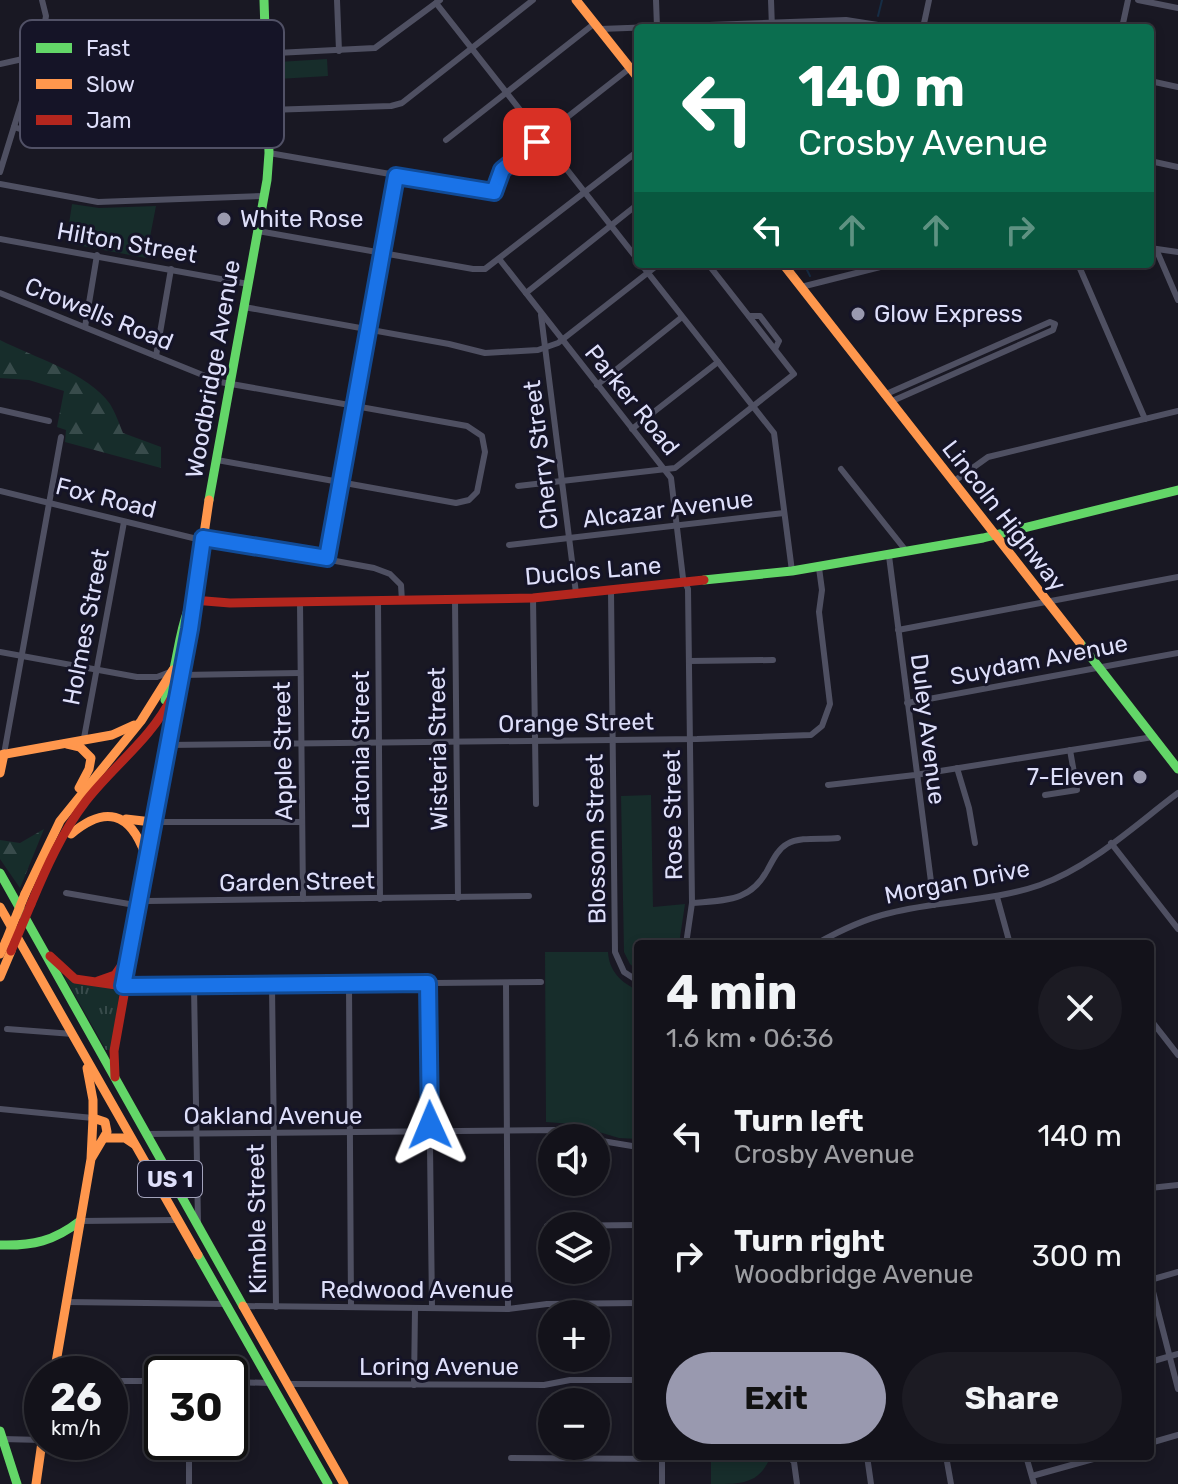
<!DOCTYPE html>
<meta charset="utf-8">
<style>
:root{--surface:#13121a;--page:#1c1b23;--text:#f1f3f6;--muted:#9d9ea2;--line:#323239;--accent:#9999af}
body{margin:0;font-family:Rubik,sans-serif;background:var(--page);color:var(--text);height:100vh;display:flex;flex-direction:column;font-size:30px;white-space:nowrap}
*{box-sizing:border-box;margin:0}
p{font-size:26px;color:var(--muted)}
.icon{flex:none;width:44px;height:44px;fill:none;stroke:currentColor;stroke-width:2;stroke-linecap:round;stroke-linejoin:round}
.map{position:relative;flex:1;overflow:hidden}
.sheet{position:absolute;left:634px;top:940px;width:520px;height:520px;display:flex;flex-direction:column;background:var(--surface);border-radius:8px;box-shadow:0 4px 12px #0003,0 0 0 2px var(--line)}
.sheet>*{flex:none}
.hud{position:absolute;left:634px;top:24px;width:520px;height:244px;border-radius:8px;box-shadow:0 4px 12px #0003,0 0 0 2px var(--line);background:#0b6e4f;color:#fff;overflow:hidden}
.buttons{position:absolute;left:538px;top:1124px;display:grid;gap:16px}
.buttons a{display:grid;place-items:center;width:72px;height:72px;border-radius:50%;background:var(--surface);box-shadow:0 4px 12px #0003,0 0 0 2px var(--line);font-size:40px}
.speed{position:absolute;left:24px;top:1356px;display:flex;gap:16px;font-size:40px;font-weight:700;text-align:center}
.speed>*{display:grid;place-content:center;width:104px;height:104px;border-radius:50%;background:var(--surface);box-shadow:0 4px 12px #0003,0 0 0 2px var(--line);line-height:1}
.speed small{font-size:20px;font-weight:400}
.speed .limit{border:4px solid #111;border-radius:12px;background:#fff;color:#111}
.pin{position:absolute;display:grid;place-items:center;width:68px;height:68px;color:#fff;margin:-34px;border-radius:16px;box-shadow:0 4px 12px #0006}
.me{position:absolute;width:88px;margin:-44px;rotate:359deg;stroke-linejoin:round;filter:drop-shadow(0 0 6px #0008)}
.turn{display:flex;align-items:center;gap:28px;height:168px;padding:0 32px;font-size:36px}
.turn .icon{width:104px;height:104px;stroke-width:2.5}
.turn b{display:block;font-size:56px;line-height:68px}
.lanes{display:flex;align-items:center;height:76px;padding:0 32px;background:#0003;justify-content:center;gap:40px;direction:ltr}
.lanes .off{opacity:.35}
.round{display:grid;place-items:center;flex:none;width:84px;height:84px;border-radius:42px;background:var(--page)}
.summary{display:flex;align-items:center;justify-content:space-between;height:136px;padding:0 32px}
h1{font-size:48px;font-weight:700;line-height:60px}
.primary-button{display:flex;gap:16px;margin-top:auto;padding:16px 32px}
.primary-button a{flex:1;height:92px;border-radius:48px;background:var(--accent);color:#111;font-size:32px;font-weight:700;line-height:92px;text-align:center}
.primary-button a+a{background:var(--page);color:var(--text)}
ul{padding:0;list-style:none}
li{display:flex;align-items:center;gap:24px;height:120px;padding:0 32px}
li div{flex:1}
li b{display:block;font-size:30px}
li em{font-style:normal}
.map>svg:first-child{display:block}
.grass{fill:url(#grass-tufts)}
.forest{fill:url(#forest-firs)}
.park{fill:#172d2b}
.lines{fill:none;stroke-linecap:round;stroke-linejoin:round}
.stream{stroke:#162d45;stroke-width:2}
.street{stroke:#4f5062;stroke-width:6}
.fast{stroke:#63d668;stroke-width:9}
.slow{stroke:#ff974d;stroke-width:9}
.jam{stroke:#b3261e;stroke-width:9}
.slow-bridge{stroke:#ff974d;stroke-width:9}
.jam-bridge{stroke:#b3261e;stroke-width:9}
.route-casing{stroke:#114b97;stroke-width:20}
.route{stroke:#1a73e8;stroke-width:14}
.poi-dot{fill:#9999af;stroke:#151427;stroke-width:3}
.labels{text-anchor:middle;stroke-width:6;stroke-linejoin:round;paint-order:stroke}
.shield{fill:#151427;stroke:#a2a2bb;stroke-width:2}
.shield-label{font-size:22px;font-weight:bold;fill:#dedffa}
.poi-label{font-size:24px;fill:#dedffa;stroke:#151427;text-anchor:start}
.street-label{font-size:24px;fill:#dedffa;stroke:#151427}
.key{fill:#151427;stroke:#515166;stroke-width:2}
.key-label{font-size:22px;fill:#dedffa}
</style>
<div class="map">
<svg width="1178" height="1484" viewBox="0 0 1178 1484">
<defs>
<pattern id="grass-tufts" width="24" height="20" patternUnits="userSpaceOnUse" patternTransform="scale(2)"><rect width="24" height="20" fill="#172d2b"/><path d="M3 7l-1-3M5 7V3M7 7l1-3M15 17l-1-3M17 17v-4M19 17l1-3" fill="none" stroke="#384b4b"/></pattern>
<pattern id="forest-firs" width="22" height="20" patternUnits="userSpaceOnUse" patternTransform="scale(2)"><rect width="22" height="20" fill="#172d2b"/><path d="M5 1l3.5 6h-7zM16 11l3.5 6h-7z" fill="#384b4b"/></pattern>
</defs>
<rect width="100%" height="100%" fill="#191823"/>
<path class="grass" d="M64 976 120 989 111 1050H106Z"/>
<g class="forest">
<path d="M0 340C33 357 88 373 110 404 115 412 119 423 123 433L161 447V468L65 442 66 430 57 427 64 391 29 380 0 378Z"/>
<path d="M44 829 20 888 0 859V840L20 843Z"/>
</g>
<g class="park">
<path d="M327 59 328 76 278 79V62Z"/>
<path d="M72 204 99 208 156 206 146 258 66 243Z"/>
<path d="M651 795 653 907 685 904 679 944H638V971L630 964 624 952 621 796Z"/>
<path d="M545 952H608C609 971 621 983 638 990V1139L619 1138 572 1124 546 1122Z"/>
<path d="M711 1456H771C759 1484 743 1484 711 1484Z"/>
</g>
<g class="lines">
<g class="stream">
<path d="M878 16 882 0"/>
<path d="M804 264 810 276"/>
</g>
<g class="street">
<path d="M337 0 339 51"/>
<path d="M656 0 657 27"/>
<path d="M771 0 772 28"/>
<path d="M1138 0 1178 8"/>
<path d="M436 3 638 260"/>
<path d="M923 28 929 0"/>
<path d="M1122 28 1128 0"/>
<path d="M600 29 846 20 897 28"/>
<path d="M0 64 45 54 257 46 276 53 375 48 440 0"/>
<path d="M1150 81 1178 87"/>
<path d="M268 110 391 106 402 103 533 0"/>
<path d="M14 127 23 130 268 120"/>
<path d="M446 140 595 23"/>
<path d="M269 153 494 192 498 175 505 166 630 68"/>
<path d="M1150 161 1178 167"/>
<path d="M0 172 43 33 46 16 42 0"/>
<path d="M0 184 98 202 264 196"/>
<path d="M258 231 473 269H485L638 151"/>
<path d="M0 239 248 284"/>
<path d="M1150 248 1178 252"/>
<path d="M1156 249 1178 300"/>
<path d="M500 260 671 478 683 578 688 589 692 903 686 944"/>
<path d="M641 264 774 433 792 571"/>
<path d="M1078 264 1145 419"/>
<path d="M801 287 892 264"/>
<path d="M0 293 220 382 467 426 482 436 485 452 477 492 469 500 456 503 217 460"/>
<path d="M526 293 638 204"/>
<path d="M244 307 449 344 485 353 538 350 558 343 659 264"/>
<path d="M541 315 576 593"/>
<path d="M749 316H760L779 341 775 349"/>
<path d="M85 327 97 255"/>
<path d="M156 356 171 269"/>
<path d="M597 385 682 317"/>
<path d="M884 395 1050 322 1055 324 1053 330 890 402"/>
<path d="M0 410 49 421"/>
<path d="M632 429 718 362"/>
<path d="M841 469 907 552"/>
<path d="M953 482 988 457 1178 411"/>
<path d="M518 486 675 468 794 374 708 264"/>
<path d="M0 491 193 538 215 539 374 568 390 574 401 585 402 601"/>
<path d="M509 545 784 513"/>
<path d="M889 556 934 905"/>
<path d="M327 558 396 176"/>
<path d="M611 591 615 952 624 972 638 981"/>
<path d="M533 598 536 804"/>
<path d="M455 600 458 898"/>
<path d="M378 601 380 899"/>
<path d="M300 603 303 899"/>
<path d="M898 630 1178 577"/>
<path d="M0 652 137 677H157L170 672"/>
<path d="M689 661 773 660"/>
<path d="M181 675 300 673"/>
<path d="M907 703 1178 653"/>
<path d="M84 738 124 522"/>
<path d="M166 745 697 739 811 735 822 726 830 704 819 612 822 590 819 568"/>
<path d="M4 754 61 437"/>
<path d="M957 768 969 808 975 843"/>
<path d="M828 785 915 775 1153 737"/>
<path d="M1045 795 1077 790 1070 750"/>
<path d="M152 822H302"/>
<path d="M1111 843 1178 929"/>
<path d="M66 893 129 904 147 901 529 896"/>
<path d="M997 897 1010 944"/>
<path d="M692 903C726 900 751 902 768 869 773 860 778 849 787 844 801 836 823 840 838 838"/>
<path d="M816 944C839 931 864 919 890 913 940 900 991 902 1040 885 1091 867 1135 825 1178 793"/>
<path d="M428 983 432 1308"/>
<path d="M506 983 508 1309"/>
<path d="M349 985 351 1307"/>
<path d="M123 986 541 982"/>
<path d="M194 986 198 1223"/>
<path d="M272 986 276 1307"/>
<path d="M1150 1019 1178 1055"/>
<path d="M7 1029 73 1034"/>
<path d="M0 1109 93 1118"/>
<path d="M146 1134 558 1130 591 1138"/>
<path d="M596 1140 638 1147"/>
<path d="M1150 1188 1178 1185"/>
<path d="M80 1221 177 1220"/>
<path d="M547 1226 638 1225"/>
<path d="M1150 1268V1280L1178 1389"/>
<path d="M1150 1280 1178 1272"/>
<path d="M66 1302 226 1304"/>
<path d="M243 1306 508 1309 547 1304 638 1303"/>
<path d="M1150 1362 1178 1354"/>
<path d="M110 1381H162"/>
<path d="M230 1382 270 1383"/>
<path d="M286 1384 544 1385 570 1380H638"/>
<path d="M414 1385 415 1308"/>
<path d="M2 1439 42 1440"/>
<path d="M1150 1443 1178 1435"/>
<path d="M867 1456 871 1484"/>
<path d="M946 1456 951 1484"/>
<path d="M1026 1456 1034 1484"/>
<path d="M511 1458 662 1459"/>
<path d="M791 1459 794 1462 797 1484"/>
<path d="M1032 1476 1104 1456"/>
<path d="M189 1484V1442"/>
<path d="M662 1484V1456"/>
</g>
<g class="fast">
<path d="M209 500 267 180 269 153 264 0"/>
<path d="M704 580 792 571 983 538 1178 490"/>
<path d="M1080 643 1178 769"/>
<path d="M165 700C177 671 177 639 188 610"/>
<path d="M0 873 243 1306"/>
<path d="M0 1245C33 1246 54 1241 80 1221"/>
<path d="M198 1255 328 1484"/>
<path d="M0 1431 17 1484"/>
</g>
<g class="slow">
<path d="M576 0 638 78"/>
<path d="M783 264 1080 643"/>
<path d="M67 744 80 747 91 758 89 769 79 788"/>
<path d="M0 755 112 735 134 725"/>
<path d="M0 773 4 754"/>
<path d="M126 819 152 822"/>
<path d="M71 834C105 805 130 812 145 854"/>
<path d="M25 894 60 821 141 721 173 670"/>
<path d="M0 907 198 1255"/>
<path d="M0 954 6 941"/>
<path d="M0 977 11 951"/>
<path d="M123 986 190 629 209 500"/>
<path d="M87 1068 93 1100V1118"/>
<path d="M105 1138H125L134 1144"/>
<path d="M243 1306 344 1484"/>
<path d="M54 1374 91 1159 93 1118 105 1122 107 1132 91 1159"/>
<path d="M36 1484 42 1442"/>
</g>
<g class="jam">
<path d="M193 600 230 603 533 598 704 580"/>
<path d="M31 904C46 868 62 832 86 801 114 765 151 739 172 697"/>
<path d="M50 956 75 979 123 986 124 995 114 1051 115 1077"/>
<path d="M98 981 115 975 128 956"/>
</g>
<path class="slow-bridge" d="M6 941 25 894"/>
<path class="jam-bridge" d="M11 951 31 904"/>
</g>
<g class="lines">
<defs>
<path id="route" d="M430 1125 428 983 123 986 190 629 203 538 327 558 396 176 494 192 502 170 537 142"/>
</defs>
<use href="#route" class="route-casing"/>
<use href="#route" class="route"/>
</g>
<g class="poi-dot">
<circle cx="224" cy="219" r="8"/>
<circle cx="858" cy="314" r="8"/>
<circle cx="1140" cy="777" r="8"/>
</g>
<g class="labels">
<rect class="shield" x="138" y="1161" width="64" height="36" rx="6"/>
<g class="shield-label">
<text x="170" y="1187">US 1</text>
</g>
<g class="poi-label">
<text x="240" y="227">White Rose</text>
<text x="874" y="322">Glow Express</text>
<text x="1124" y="785" text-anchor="end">7-Eleven</text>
</g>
<g class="street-label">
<text transform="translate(127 243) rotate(10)" y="8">Hilton Street</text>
<text transform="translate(99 314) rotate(22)" y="8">Crowells Road</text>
<text transform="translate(213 369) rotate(-80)" y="8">Woodbridge Avenue</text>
<text transform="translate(632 400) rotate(51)" y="8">Parker Road</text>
<text transform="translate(541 455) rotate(-97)" y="8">Cherry Street</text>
<text transform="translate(106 498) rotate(14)" y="8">Fox Road</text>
<text transform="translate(668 509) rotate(-7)" y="8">Alcazar Avenue</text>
<text transform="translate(1004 516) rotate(52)" y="8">Lincoln Highway</text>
<text transform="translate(593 571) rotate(-5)" y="8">Duclos Lane</text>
<text transform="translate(86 627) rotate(-79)" y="8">Holmes Street</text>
<text transform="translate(1039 660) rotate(-11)" y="8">Suydam Avenue</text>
<text transform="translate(576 723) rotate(-1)" y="8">Orange Street</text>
<text transform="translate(928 729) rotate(83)" y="8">Duley Avenue</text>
<text transform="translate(438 749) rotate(-91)" y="8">Wisteria Street</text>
<text transform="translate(361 750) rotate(-90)" y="8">Latonia Street</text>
<text transform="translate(283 751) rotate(-91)" y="8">Apple Street</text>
<text transform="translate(673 815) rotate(-91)" y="8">Rose Street</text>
<text transform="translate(596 839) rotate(-91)" y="8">Blossom Street</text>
<text transform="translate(297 882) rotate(-1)" y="8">Garden Street</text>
<text transform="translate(957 882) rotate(-11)" y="8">Morgan Drive</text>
<text x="273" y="1124">Oakland Avenue</text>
<text transform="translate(257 1219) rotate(-91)" y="8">Kimble Street</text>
<text x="417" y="1298">Redwood Avenue</text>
<text x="439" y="1375">Loring Avenue</text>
</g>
</g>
<rect x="20" y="20" width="264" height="128" rx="12" class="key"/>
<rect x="36" y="43" width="36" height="10" fill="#63d668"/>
<rect x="36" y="79" width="36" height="10" fill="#ff974d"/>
<rect x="36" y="115" width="36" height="10" fill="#b3261e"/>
<g class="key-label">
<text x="86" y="56">Fast</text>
<text x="86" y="92">Slow</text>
<text x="86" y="128">Jam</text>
</g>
</svg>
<div class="buttons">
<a><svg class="icon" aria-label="sound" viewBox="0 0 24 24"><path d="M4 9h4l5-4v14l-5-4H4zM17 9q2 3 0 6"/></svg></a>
<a><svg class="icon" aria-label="layers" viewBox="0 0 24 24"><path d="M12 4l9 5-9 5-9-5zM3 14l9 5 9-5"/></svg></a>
<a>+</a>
<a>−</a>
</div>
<div class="speed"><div>26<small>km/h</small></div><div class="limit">30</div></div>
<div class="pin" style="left:537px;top:142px;background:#d93025"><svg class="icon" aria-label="arrive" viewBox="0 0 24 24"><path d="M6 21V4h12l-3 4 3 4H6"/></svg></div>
<svg class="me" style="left:430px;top:1125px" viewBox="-20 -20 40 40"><path d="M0-17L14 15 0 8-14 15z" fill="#1a73e8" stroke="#fff" stroke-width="4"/></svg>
<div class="hud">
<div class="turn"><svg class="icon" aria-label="left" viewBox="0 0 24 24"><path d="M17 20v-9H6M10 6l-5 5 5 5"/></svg><div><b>140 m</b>Crosby Avenue</div></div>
<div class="lanes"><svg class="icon" aria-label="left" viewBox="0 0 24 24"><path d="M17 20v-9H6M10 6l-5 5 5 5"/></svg><svg class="icon off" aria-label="ahead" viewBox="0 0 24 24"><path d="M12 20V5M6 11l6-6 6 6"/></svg><svg class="icon off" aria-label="ahead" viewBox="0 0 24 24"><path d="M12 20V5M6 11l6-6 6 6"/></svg><svg class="icon off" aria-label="right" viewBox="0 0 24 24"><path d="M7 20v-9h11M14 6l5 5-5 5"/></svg></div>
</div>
<section class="sheet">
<div class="summary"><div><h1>4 min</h1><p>1.6 km · 06:36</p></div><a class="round"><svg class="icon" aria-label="close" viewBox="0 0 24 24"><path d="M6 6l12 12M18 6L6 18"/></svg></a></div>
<ul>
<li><svg class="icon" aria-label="left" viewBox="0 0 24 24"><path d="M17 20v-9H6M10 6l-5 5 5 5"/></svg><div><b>Turn left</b><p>Crosby Avenue</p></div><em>140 m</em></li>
<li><svg class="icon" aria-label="right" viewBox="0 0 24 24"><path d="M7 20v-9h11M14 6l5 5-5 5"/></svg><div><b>Turn right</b><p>Woodbridge Avenue</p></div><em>300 m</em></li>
</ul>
<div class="primary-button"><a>Exit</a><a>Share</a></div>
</section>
</div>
